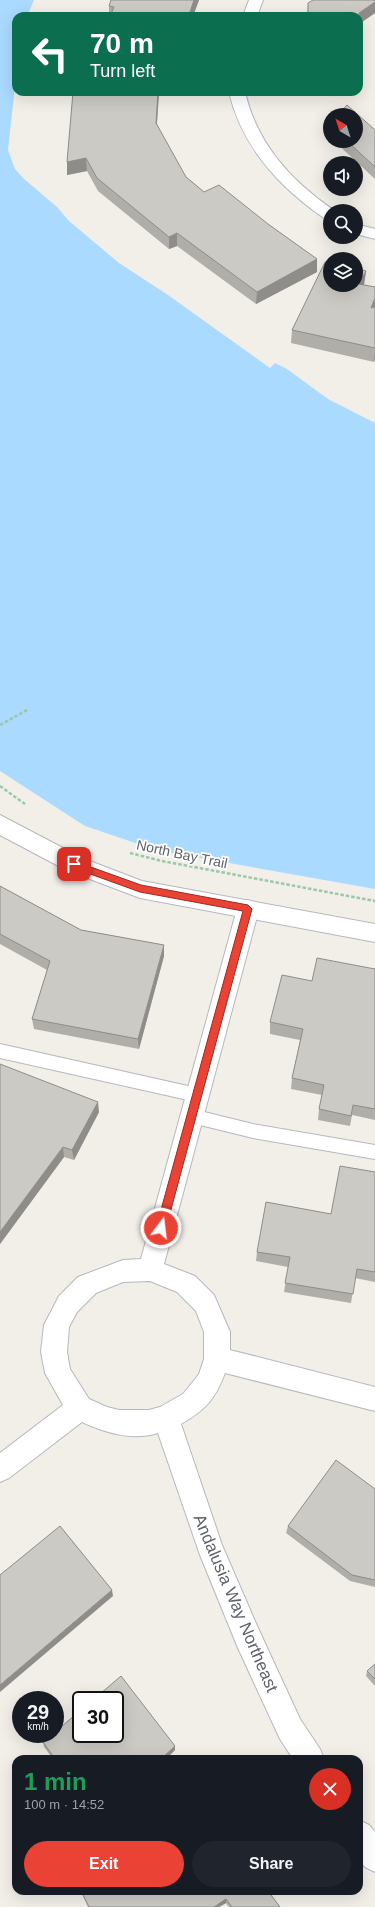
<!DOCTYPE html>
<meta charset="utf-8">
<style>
:root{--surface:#171b24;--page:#20242c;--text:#f1f3f6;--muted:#9ea1a6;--accent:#ea4335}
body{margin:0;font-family:Arial,sans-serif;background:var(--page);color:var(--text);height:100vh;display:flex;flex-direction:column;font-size:15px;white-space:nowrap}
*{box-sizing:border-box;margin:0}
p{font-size:13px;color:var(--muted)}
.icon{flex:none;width:22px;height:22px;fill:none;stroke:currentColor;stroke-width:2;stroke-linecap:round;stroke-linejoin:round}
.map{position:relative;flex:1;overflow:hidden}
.panel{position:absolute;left:12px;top:1755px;width:351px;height:140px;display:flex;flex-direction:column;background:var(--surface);border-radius:12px;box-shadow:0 4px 16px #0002}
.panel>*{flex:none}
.hud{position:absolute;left:12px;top:12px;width:351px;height:84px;border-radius:12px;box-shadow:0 4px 16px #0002;background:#0b6e4f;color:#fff;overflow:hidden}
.needle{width:26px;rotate:321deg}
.tools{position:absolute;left:323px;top:108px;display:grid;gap:8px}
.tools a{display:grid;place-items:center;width:40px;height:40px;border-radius:50%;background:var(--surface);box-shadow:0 4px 16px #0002;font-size:20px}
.speed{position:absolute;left:12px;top:1691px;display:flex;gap:8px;font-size:20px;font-weight:700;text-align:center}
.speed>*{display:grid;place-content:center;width:52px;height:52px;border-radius:50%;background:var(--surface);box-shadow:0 4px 16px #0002;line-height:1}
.speed small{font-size:10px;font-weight:400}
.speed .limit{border:2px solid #111;border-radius:6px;background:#fff;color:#111}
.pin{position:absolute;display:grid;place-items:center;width:34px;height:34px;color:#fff;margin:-17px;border-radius:8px;box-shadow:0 2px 6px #0006}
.me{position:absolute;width:44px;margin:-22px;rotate:15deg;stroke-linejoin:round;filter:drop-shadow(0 0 3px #0008)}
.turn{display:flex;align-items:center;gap:14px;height:84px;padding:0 12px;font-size:18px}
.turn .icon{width:52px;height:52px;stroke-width:2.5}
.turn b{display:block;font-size:28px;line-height:34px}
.round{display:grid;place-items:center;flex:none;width:42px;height:42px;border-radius:21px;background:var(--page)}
.head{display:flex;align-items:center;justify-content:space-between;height:68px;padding:0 12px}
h1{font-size:24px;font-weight:700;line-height:30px;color:#1e9e55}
.cta{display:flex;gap:8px;margin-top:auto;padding:8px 12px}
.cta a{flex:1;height:46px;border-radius:24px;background:var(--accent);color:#fff;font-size:16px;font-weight:700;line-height:46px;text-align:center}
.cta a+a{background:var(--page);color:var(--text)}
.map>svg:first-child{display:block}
.water{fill:#aadaff}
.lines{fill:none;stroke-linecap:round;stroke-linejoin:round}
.service-casing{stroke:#b5b8bc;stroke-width:2}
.minor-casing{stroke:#b5b8bc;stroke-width:2}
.tertiary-casing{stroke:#b5b8bc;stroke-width:2}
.path{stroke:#9cc7a9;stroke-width:2.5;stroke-dasharray:3.5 2;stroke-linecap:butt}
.service{fill:#fff;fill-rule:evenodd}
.minor{fill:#fff;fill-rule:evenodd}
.tertiary{fill:#fff;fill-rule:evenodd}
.wall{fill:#afaea9}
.shaded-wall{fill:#8f8d8a}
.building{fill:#cccac5;stroke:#8f8d8a}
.route{fill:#ea4335;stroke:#982c22}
.labels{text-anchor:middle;stroke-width:3.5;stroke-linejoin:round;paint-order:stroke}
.street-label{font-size:14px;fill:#5f6368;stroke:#fff}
.near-street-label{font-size:17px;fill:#5f6368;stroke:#fff}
</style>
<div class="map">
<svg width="375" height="1907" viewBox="0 0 375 1907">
<rect width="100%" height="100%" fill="#f1efe8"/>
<path class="water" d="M0 0H34L27 16H16V45L14 61 16 77 8 150 15 169 23 178 57 207 69 221 119 263 168 295 270 368 275 363 287 369 328 399 375 423V889L156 850 85 826 0 771Z"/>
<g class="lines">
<defs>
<g id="service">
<path d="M0 1044 197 1088 203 1090 205 1095 203 1100 197 1102 0 1058Z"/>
<path d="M192 1109 253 1124 375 1145V1159L253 1138 192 1123 186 1121 184 1116 186 1111Z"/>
</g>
<g id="minor">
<path d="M249 0H263L257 16H243Z"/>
<path d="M229 92H245C257 144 291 181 335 211H330V220L324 218C279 187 242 147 229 92Z"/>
<path d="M356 224 375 229V239L356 234Z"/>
<path d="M248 900 256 903 259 909 164 1264 195 1276 214 1295 230 1332V1350L375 1387V1411L225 1373C215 1400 205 1410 181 1424L222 1545 258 1628 300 1719 320 1749 324 1759H293L280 1739 238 1648 200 1555 158 1433C132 1441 106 1433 82 1422L9 1478 0 1482V1453L63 1405 45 1373 41 1352 44 1325 59 1296 78 1277 123 1260 141 1259 237 909 240 903ZM150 1281 177 1292 196 1311 204 1332V1359L199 1374 183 1394 160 1407 149 1410H119L107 1407 89 1399 70 1369 67 1352 69 1327 77 1312 96 1293 123 1282Z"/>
<path d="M359 1820 369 1825 375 1832V1872L365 1867 359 1860Z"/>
</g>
<path id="tertiary" d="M0 815 82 858 142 881 375 924V942L140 898 66 870 0 835Z"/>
</defs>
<use href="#service" class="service-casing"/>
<use href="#minor" class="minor-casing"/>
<use href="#tertiary" class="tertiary-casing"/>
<g class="path">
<path d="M0 725 27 710"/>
<path d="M0 786 25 804"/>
<path d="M130 853 162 861 375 901"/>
</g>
<use href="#service" class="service"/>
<use href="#minor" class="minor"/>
<use href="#tertiary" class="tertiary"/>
</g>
<g class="wall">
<path d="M199 0 193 16H109V6Z"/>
<path d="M375 0V13L359 24 361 75 360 86H359V16H307L308 3Z"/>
<path d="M73 92H159L157 125 186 177 204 192 268 224 317 259V272L256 304 177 246 169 249 98 191 87 171 67 175V162Z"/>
<path d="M330 123V137L328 135 329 124Z"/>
<path d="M375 130V179L334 141H356Z"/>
<path d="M366 271 364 285 375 287V359L374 362 291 343 292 330Z"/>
<path d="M0 886 81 930 164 945V956L139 1049 34 1029 32 1019 47 970 0 944Z"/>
<path d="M375 969V1120L352 1115 350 1126 318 1120 319 1109 322 1095 291 1089 292 1078 300 1040 270 1034V1022L312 981Z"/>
<path d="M0 1064 99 1112 74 1160 64 1157 0 1244Z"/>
<path d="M375 1172V1282L355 1278 351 1303 284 1292 288 1267 256 1261 257 1252 331 1214Z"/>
<path d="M375 1489V1587L350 1581 286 1533 288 1526Z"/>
<path d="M375 1664V1686L366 1676 367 1671Z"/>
<path d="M43 1742 175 1750 166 1759H53L44 1747Z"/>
<path d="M81 1891H268L280 1907H229L226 1903 219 1907H88Z"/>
</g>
<g class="shaded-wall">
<path d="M194 0H199L193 16H189Z"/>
<path d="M375 2V13L359 24V13Z"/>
<path d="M158 92H159L156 136V123Z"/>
<path d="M86 158 87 171 67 175V162Z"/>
<path d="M177 233V246L169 249V237Z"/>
<path d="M317 259V272L256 304 257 292Z"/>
<path d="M366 271 364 284 358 297 359 284Z"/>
<path d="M375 298V309L371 308Z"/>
<path d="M375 350V359L374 362Z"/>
<path d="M164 945V956L139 1049 138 1039Z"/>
<path d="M98 1102 99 1112 74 1160 72 1150Z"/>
<path d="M63 1147 64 1157 0 1244V1232Z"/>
<path d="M112 1590 113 1596 0 1692V1685Z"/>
<path d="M175 1746V1750L166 1759H161Z"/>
<path d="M226 1899V1903L219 1907H214Z"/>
</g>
<g class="building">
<path d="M111 0H194L189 15 174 13 173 16H110L114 7 109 6Z"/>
<path d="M313 0H375V2L359 13 361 75H359V16H308V3Z"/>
<path d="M73 92H158L156 123 186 177 204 192 219 185 268 224 317 259 257 292 177 233 169 237 97 178 86 158 67 162Z"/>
<path d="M347 105 375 130V167L347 141H356V115H338Z"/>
<path d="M325 262 330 263V285H356V268L366 271 359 284 375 287V298L371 308 375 307V348L292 330Z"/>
<path d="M0 886 81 930 164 945 138 1039 32 1019 50 961 0 934Z"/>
<path d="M317 958 375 969V1109L353 1105 351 1116 319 1109 324 1085 292 1078 303 1029 270 1022 282 975 312 981Z"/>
<path d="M0 1064 98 1102 72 1150 63 1147 0 1232Z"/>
<path d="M340 1166 375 1172V1272L357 1269 353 1294 285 1283 290 1257 257 1252 266 1202 331 1214Z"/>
<path d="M336 1460 375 1489V1580L352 1575 288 1526Z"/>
<path d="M60 1526 112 1590 0 1685V1575Z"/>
<path d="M375 1664V1679L367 1671Z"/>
<path d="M121 1676 175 1746 161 1759H55L43 1742 53 1734H55V1732L81 1710V1734H115V1700H93Z"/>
<path d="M81 1891H268L280 1907H232L226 1899 214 1907H89Z"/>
</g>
<path class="route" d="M74 861 141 885 248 905 252 909 166 1228 165 1231 161 1233 158 1231 156 1228 243 911 140 892 71 867V862Z"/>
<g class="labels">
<g class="street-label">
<text transform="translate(182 854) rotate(12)" y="5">North Bay Trail</text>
</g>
<g class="near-street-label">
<text transform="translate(236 1603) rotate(67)" y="6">Andalusia Way Northeast</text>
</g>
</g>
</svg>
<div class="tools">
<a><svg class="needle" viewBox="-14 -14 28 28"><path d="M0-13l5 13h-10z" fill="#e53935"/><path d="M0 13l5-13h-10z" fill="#9ea1a6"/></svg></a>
<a><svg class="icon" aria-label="sound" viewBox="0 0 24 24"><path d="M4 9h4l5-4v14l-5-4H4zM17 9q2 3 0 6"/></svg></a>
<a><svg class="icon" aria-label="search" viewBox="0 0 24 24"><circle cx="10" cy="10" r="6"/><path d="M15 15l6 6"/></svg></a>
<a><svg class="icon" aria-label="layers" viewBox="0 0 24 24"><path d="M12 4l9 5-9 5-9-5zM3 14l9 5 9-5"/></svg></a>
</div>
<div class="speed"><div>29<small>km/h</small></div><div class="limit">30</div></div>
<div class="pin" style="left:74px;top:864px;background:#d93025"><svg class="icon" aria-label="arrive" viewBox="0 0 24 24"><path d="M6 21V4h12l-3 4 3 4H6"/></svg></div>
<svg class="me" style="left:161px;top:1228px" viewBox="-20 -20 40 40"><circle r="17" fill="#ea4335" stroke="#fff" stroke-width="3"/><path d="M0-11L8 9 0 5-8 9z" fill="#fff"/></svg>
<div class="hud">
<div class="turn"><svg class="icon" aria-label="left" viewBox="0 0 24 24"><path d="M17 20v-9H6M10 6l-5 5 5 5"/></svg><div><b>70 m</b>Turn left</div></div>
</div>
<section class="panel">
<div class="head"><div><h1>1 min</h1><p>100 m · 14:52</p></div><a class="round" style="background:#d93025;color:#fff"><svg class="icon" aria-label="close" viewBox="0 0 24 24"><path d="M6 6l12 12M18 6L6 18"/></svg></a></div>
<div class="cta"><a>Exit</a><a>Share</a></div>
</section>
</div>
